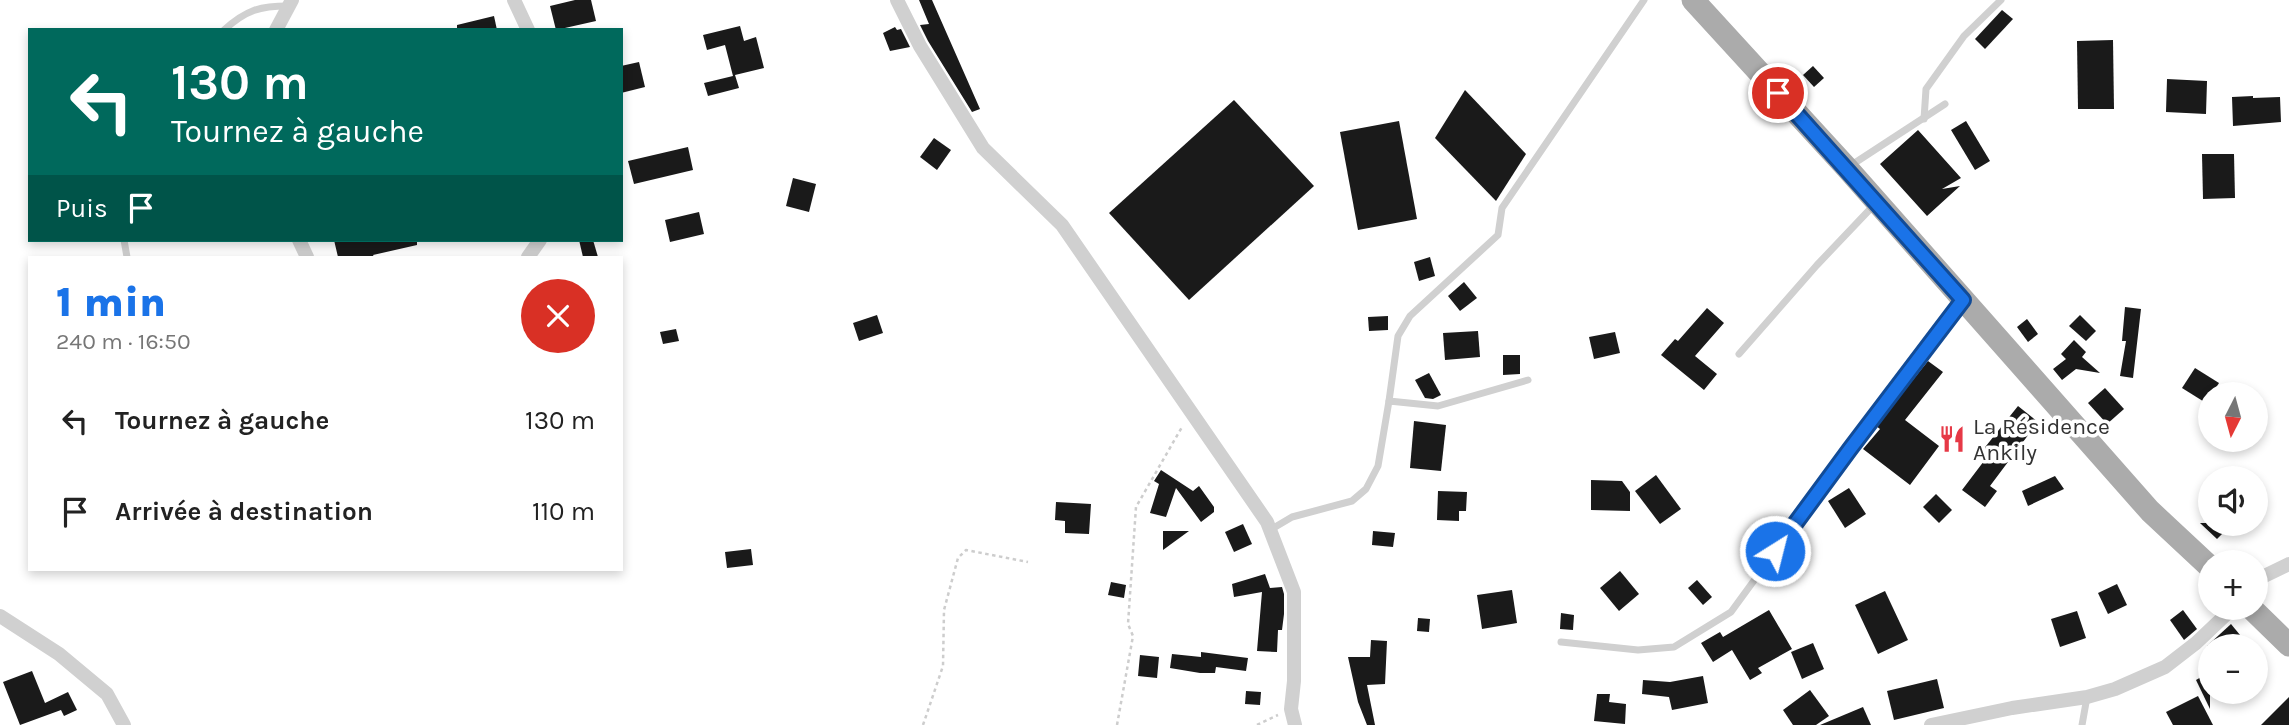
<!DOCTYPE html>
<html lang="fr">
<meta charset="utf-8">
<style>
:root{--surface:#fff;--page:#f2f2f2;--text:#222;--muted:#767676;--accent:#1a73e8}
body{margin:0;font-family:Karla,sans-serif;background:var(--page);color:var(--text);height:100vh;display:flex;flex-direction:column;font-size:26px;white-space:nowrap}
*{box-sizing:border-box;margin:0}
p{font-size:23px;color:var(--muted)}
.icon{flex:none;width:38px;height:38px;fill:none;stroke:currentColor;stroke-width:2;stroke-linecap:round;stroke-linejoin:round}
.map{position:relative;flex:1;overflow:hidden}
.sheet{position:absolute;left:28px;top:256px;width:595px;height:315px;display:flex;flex-direction:column;background:var(--surface);border-radius:0px;box-shadow:0 4px 10px #0003}
.sheet>*{flex:none}
.top-card{position:absolute;left:28px;top:28px;width:595px;height:214px;border-radius:0px;box-shadow:0 4px 10px #0003;background:#00695c;color:#fff;overflow:hidden}
.needle{width:46px;rotate:186deg}
.fabs{position:absolute;left:2198px;top:382px;display:grid;gap:14px}
.fabs a{display:grid;place-items:center;width:70px;height:70px;border-radius:50%;background:var(--surface);box-shadow:0 4px 10px #0003;font-size:35px}
.pin{position:absolute;display:grid;place-items:center;width:60px;height:60px;color:#fff;margin:-30px;border:4px solid #fff;border-radius:50%;box-shadow:0 2px 7px #0007}
.me{position:absolute;width:77px;margin:-38px;rotate:36deg;stroke-linejoin:round;filter:drop-shadow(0 0 5px #0008)}
.turn{display:flex;align-items:center;gap:24px;height:147px;padding:0 28px;font-size:32px}
.turn .icon{width:91px;height:91px;stroke-width:2.5}
.turn b{display:block;font-size:49px;line-height:60px}
.then{display:flex;align-items:center;height:66px;padding:0 28px;background:#0003;gap:14px;font-size:26px}
.round{display:grid;place-items:center;flex:none;width:74px;height:74px;border-radius:37px;background:var(--page)}
.summary{display:flex;align-items:center;justify-content:space-between;height:119px;padding:0 28px}
h1{font-size:42px;font-weight:800;line-height:52px;color:var(--accent)}
ul{padding:0;list-style:none}
li{display:flex;align-items:center;gap:21px;height:91px;padding:0 28px}
li div{flex:1}
li b{display:block;font-size:26px}
li em{font-style:normal}
.map>svg:first-child{display:block}
.building{fill:#1a1a1a}
.lines{fill:none;stroke-linecap:round;stroke-linejoin:round}
.path{stroke:#cdcdcd;stroke-width:2.5;stroke-dasharray:3.5 3.5;stroke-linecap:butt}
.service{stroke:#d0d0d0;stroke-width:7}
.minor{stroke:#d0d0d0;stroke-width:14}
.primary{stroke:#ababab;stroke-width:23}
.route-casing{stroke:#114b97;stroke-width:18}
.route{stroke:#1a73e8;stroke-width:12}
.labels{text-anchor:middle;stroke-width:7;stroke-linejoin:round;paint-order:stroke}
.poi-label{font-size:23px;fill:#333;stroke:#fff;text-anchor:start}
</style>
<div class="map">
<svg width="2289" height="725" viewBox="0 0 2289 725">
<rect width="100%" height="100%" fill="#fff"/>
<g class="building">
<path d="M575 0H591L596 21 556 30 550 6Z"/>
<path d="M919 0H932L980 109 972 112 928 41 920 25 929 24Z"/>
<path d="M2002 10 2013 19 1985 49 1975 39Z"/>
<path d="M494 16 497 30H457V25Z"/>
<path d="M740 26 744 41 756 37 764 68 735 75 739 88 708 96 704 83 733 76 725 45 707 50 703 35Z"/>
<path d="M895 27 897 30 901 29 910 47 890 51 883 33Z"/>
<path d="M2113 40 2114 109H2078L2077 41Z"/>
<path d="M639 62 645 87 621 93V66Z"/>
<path d="M1813 66 1824 78 1814 87 1803 75Z"/>
<path d="M2167 79 2207 81 2206 114 2166 112Z"/>
<path d="M1465 90 1526 154 1496 201 1435 138Z"/>
<path d="M2253 96V98L2280 97 2281 122 2233 126 2232 97Z"/>
<path d="M1234 100 1314 186 1189 300 1109 213Z"/>
<path d="M1399 121 1417 219 1358 230 1340 132Z"/>
<path d="M1966 121 1990 161 1975 170 1951 130Z"/>
<path d="M1918 130 1961 178 1942 189 1960 186 1927 216 1880 164Z"/>
<path d="M934 138 951 150 937 170 920 157Z"/>
<path d="M688 147 693 170 634 184 628 161Z"/>
<path d="M2202 154H2234L2235 198 2203 199Z"/>
<path d="M793 178 816 184 809 212 786 206Z"/>
<path d="M699 212 704 234 670 242 665 220Z"/>
<path d="M334 240H417V245L373 255 374 257H338Z"/>
<path d="M579 240H593L598 257H583Z"/>
<path d="M1430 257 1435 276 1419 281 1414 262Z"/>
<path d="M1464 282 1477 298 1460 311 1448 296Z"/>
<path d="M2125 307 2141 309 2133 378 2120 376 2126 341H2122Z"/>
<path d="M1707 308 1724 323 1695 356 1717 374 1704 390 1661 355 1675 339 1678 341Z"/>
<path d="M877 315 883 333 859 341 853 323Z"/>
<path d="M2080 315 2096 331 2086 341 2069 326Z"/>
<path d="M1388 316V330L1369 331 1368 317Z"/>
<path d="M2027 319 2038 334 2028 342 2017 327Z"/>
<path d="M676 329 679 341 663 344 660 332Z"/>
<path d="M1478 331 1480 357 1445 360 1443 333Z"/>
<path d="M1615 332 1620 353 1594 359 1589 337Z"/>
<path d="M2074 340 2086 352 2082 357 2100 373 2076 369 2062 380 2053 369 2066 359 2061 354Z"/>
<path d="M1503 355H1520V374L1503 375Z"/>
<path d="M1928 361 1943 372 1905 420 1939 446 1910 485 1863 449 1880 429 1876 426Z"/>
<path d="M2195 368 2219 383 2206 403 2182 388Z"/>
<path d="M1429 373 1441 395 1433 399 1425 398 1415 380Z"/>
<path d="M2105 388 2124 409 2107 424 2088 403Z"/>
<path d="M2018 406 2038 422 1990 486 1997 491 1985 507 1962 490 1984 461 1978 456Z"/>
<path d="M1414 421 1446 425 1441 471 1410 468Z"/>
<path d="M1161 470 1193 491 1199 486 1214 507V512L1201 522 1176 488 1166 517 1150 513 1159 484 1154 481Z"/>
<path d="M1656 475 1681 509 1660 524 1635 491Z"/>
<path d="M2055 476 2064 489 2028 506 2022 491Z"/>
<path d="M1591 480 1622 481 1630 492V511L1591 510Z"/>
<path d="M1849 488 1866 514 1845 528 1828 501Z"/>
<path d="M1438 491 1467 492 1466 511H1459V521L1437 520Z"/>
<path d="M1936 494 1952 510 1939 523 1923 507Z"/>
<path d="M1056 502 1091 504 1089 534 1065 533V521L1055 520Z"/>
<path d="M2200 523H2233L2217 539Z"/>
<path d="M1243 524 1252 544 1234 552 1225 532Z"/>
<path d="M1163 531H1189L1163 550Z"/>
<path d="M1373 531 1395 533 1393 547 1372 545Z"/>
<path d="M751 549 753 565 727 568 725 552Z"/>
<path d="M1620 571 1639 594 1619 611 1600 588Z"/>
<path d="M1265 574 1270 588 1282 587 1284 594V614L1282 630H1278L1277 652 1257 651 1262 592 1234 597 1232 584Z"/>
<path d="M1697 580 1712 597 1703 605 1688 588Z"/>
<path d="M1111 582 1126 585 1124 598 1108 595Z"/>
<path d="M2117 584 2127 605 2108 614 2098 593Z"/>
<path d="M1512 590 1517 623 1482 629 1477 595Z"/>
<path d="M1885 591 1908 640 1878 654 1855 605Z"/>
<path d="M1769 610 1792 649 1758 668 1762 673 1750 680 1732 650 1713 662 1701 643 1720 632 1723 637Z"/>
<path d="M2183 610 2197 629 2184 640 2170 620Z"/>
<path d="M2077 611 2086 638 2060 647 2051 619Z"/>
<path d="M1561 613 1574 615 1573 630 1560 629Z"/>
<path d="M1418 618 1430 619 1429 632 1417 631Z"/>
<path d="M2231 624 2249 646H2207Z"/>
<path d="M1371 640 1387 641 1385 684 1367 685 1375 725H1367L1358 702 1348 657H1370Z"/>
<path d="M1813 643 1824 669 1802 679 1791 652Z"/>
<path d="M1201 652 1248 658 1246 671 1216 667 1215 673H1200L1170 668 1172 654 1201 657Z"/>
<path d="M1140 655 1159 657 1157 678 1138 676Z"/>
<path d="M32 671 45 703 68 692 77 710 64 716 61 710 20 725 3 682Z"/>
<path d="M2210 672V709L2196 680Z"/>
<path d="M1703 676 1708 703 1672 710 1669 697 1642 694 1643 680 1670 682Z"/>
<path d="M1937 679 1944 708 1894 720 1887 691Z"/>
<path d="M1810 690 1829 716 1816 725H1793L1783 710Z"/>
<path d="M1246 691 1261 692 1260 705 1245 704Z"/>
<path d="M1597 694H1610L1609 702 1626 704 1625 724 1594 721Z"/>
<path d="M2198 696 2213 725H2173L2166 712Z"/>
<path d="M2289 697V725H2261Z"/>
<path d="M1863 707 1871 725H1820Z"/>
</g>
<g class="lines">
<g class="path">
<path d="M923 725 943 666 944 610 958 558 966 550 1028 562"/>
<path d="M1117 725 1133 636 1128 624 1136 507 1182 427"/>
<path d="M1257 725 1278 715"/>
</g>
<g class="service">
<path d="M224 30C246 10 260 6 288 6"/>
<path d="M1924 119 1926 89 1964 36 2001 0"/>
<path d="M1850 166 1945 104"/>
<path d="M124 240 127 257"/>
<path d="M1739 354 1817 265 1874 205"/>
<path d="M1389 401 1398 336 1410 316 1498 235 1502 208 1644 0"/>
<path d="M1270 530 1292 517 1352 501 1366 489 1378 466 1389 401 1438 406 1528 380"/>
<path d="M1561 642 1638 650 1674 647 1731 612 1850 449 1961 303"/>
<path d="M2082 725 2087 697"/>
</g>
<g class="minor">
<path d="M514 0 528 30"/>
<path d="M897 0 920 46 983 148 1062 225 1267 522 1294 592V681L1291 709 1295 725"/>
<path d="M276 30 292 0"/>
<path d="M299 240 307 257"/>
<path d="M528 257 540 240"/>
<path d="M2256 580 2289 564"/>
<path d="M0 616 59 654 107 694 124 725"/>
<path d="M1931 725 2012 708 2087 697 2115 689 2165 667 2196 643 2234 607"/>
</g>
<g class="primary">
<path d="M1693 0 1847 168 2150 511 2210 567"/>
<path d="M2250 607 2289 645"/>
</g>
</g>
<g class="lines">
<defs>
<path id="route" d="M1775 551 1850 449 1963 300 1778 93"/>
</defs>
<use href="#route" class="route-casing"/>
<use href="#route" class="route"/>
</g>
<defs>
<symbol id="restaurant-bare" viewBox="-9 -9 18 18"><path d="M-5-6h1v4h1v-4h1v4h1v-4h1v5L-1.5 .5V6h-2V.5L-5-1ZM5-6V6H3V1.5H1.5Q1.5-4 5-6Z" fill="#e63946" stroke="#fff" stroke-width="2.5" paint-order="stroke"/></symbol>
</defs>
<g fill-rule="evenodd">
<use href="#restaurant-bare" x="1933" y="420" width="38" height="38"/>
</g>
<g class="labels">
<g class="poi-label">
<text x="1973" y="434">La Résidence<tspan x="1973" dy="26">Ankily</tspan></text>
</g>
</g>
</svg>
<div class="fabs">
<a><svg class="needle" viewBox="-14 -14 28 28"><path d="M0-13l5 13h-10z" fill="#e53935"/><path d="M0 13l5-13h-10z" fill="#767676"/></svg></a>
<a><svg class="icon" aria-label="sound" viewBox="0 0 24 24"><path d="M4 9h4l5-4v14l-5-4H4zM17 9q2 3 0 6"/></svg></a>
<a>+</a>
<a>−</a>
</div>
<div class="pin" style="left:1778px;top:93px;background:#d93025"><svg class="icon" aria-label="arrive" viewBox="0 0 24 24"><path d="M6 21V4h12l-3 4 3 4H6"/></svg></div>
<svg class="me" style="left:1775px;top:551px" viewBox="-20 -20 40 40"><circle r="17" fill="#1a73e8" stroke="#fff" stroke-width="3"/><path d="M0-11L8 9 0 5-8 9z" fill="#fff"/></svg>
<div class="top-card">
<div class="turn"><svg class="icon" aria-label="left" viewBox="0 0 24 24"><path d="M17 20v-9H6M10 6l-5 5 5 5"/></svg><div><b>130 m</b>Tournez à gauche</div></div>
<div class="then">Puis<svg class="icon" aria-label="arrive" viewBox="0 0 24 24"><path d="M6 21V4h12l-3 4 3 4H6"/></svg></div>
</div>
<section class="sheet">
<div class="summary"><div><h1>1 min</h1><p>240 m · 16:50</p></div><a class="round" style="background:#d93025;color:#fff"><svg class="icon" aria-label="close" viewBox="0 0 24 24"><path d="M6 6l12 12M18 6L6 18"/></svg></a></div>
<ul>
<li><svg class="icon" aria-label="left" viewBox="0 0 24 24"><path d="M17 20v-9H6M10 6l-5 5 5 5"/></svg><div><b>Tournez à gauche</b></div><em>130 m</em></li>
<li><svg class="icon" aria-label="arrive" viewBox="0 0 24 24"><path d="M6 21V4h12l-3 4 3 4H6"/></svg><div><b>Arrivée à destination</b></div><em>110 m</em></li>
</ul>
</section>
</div>
